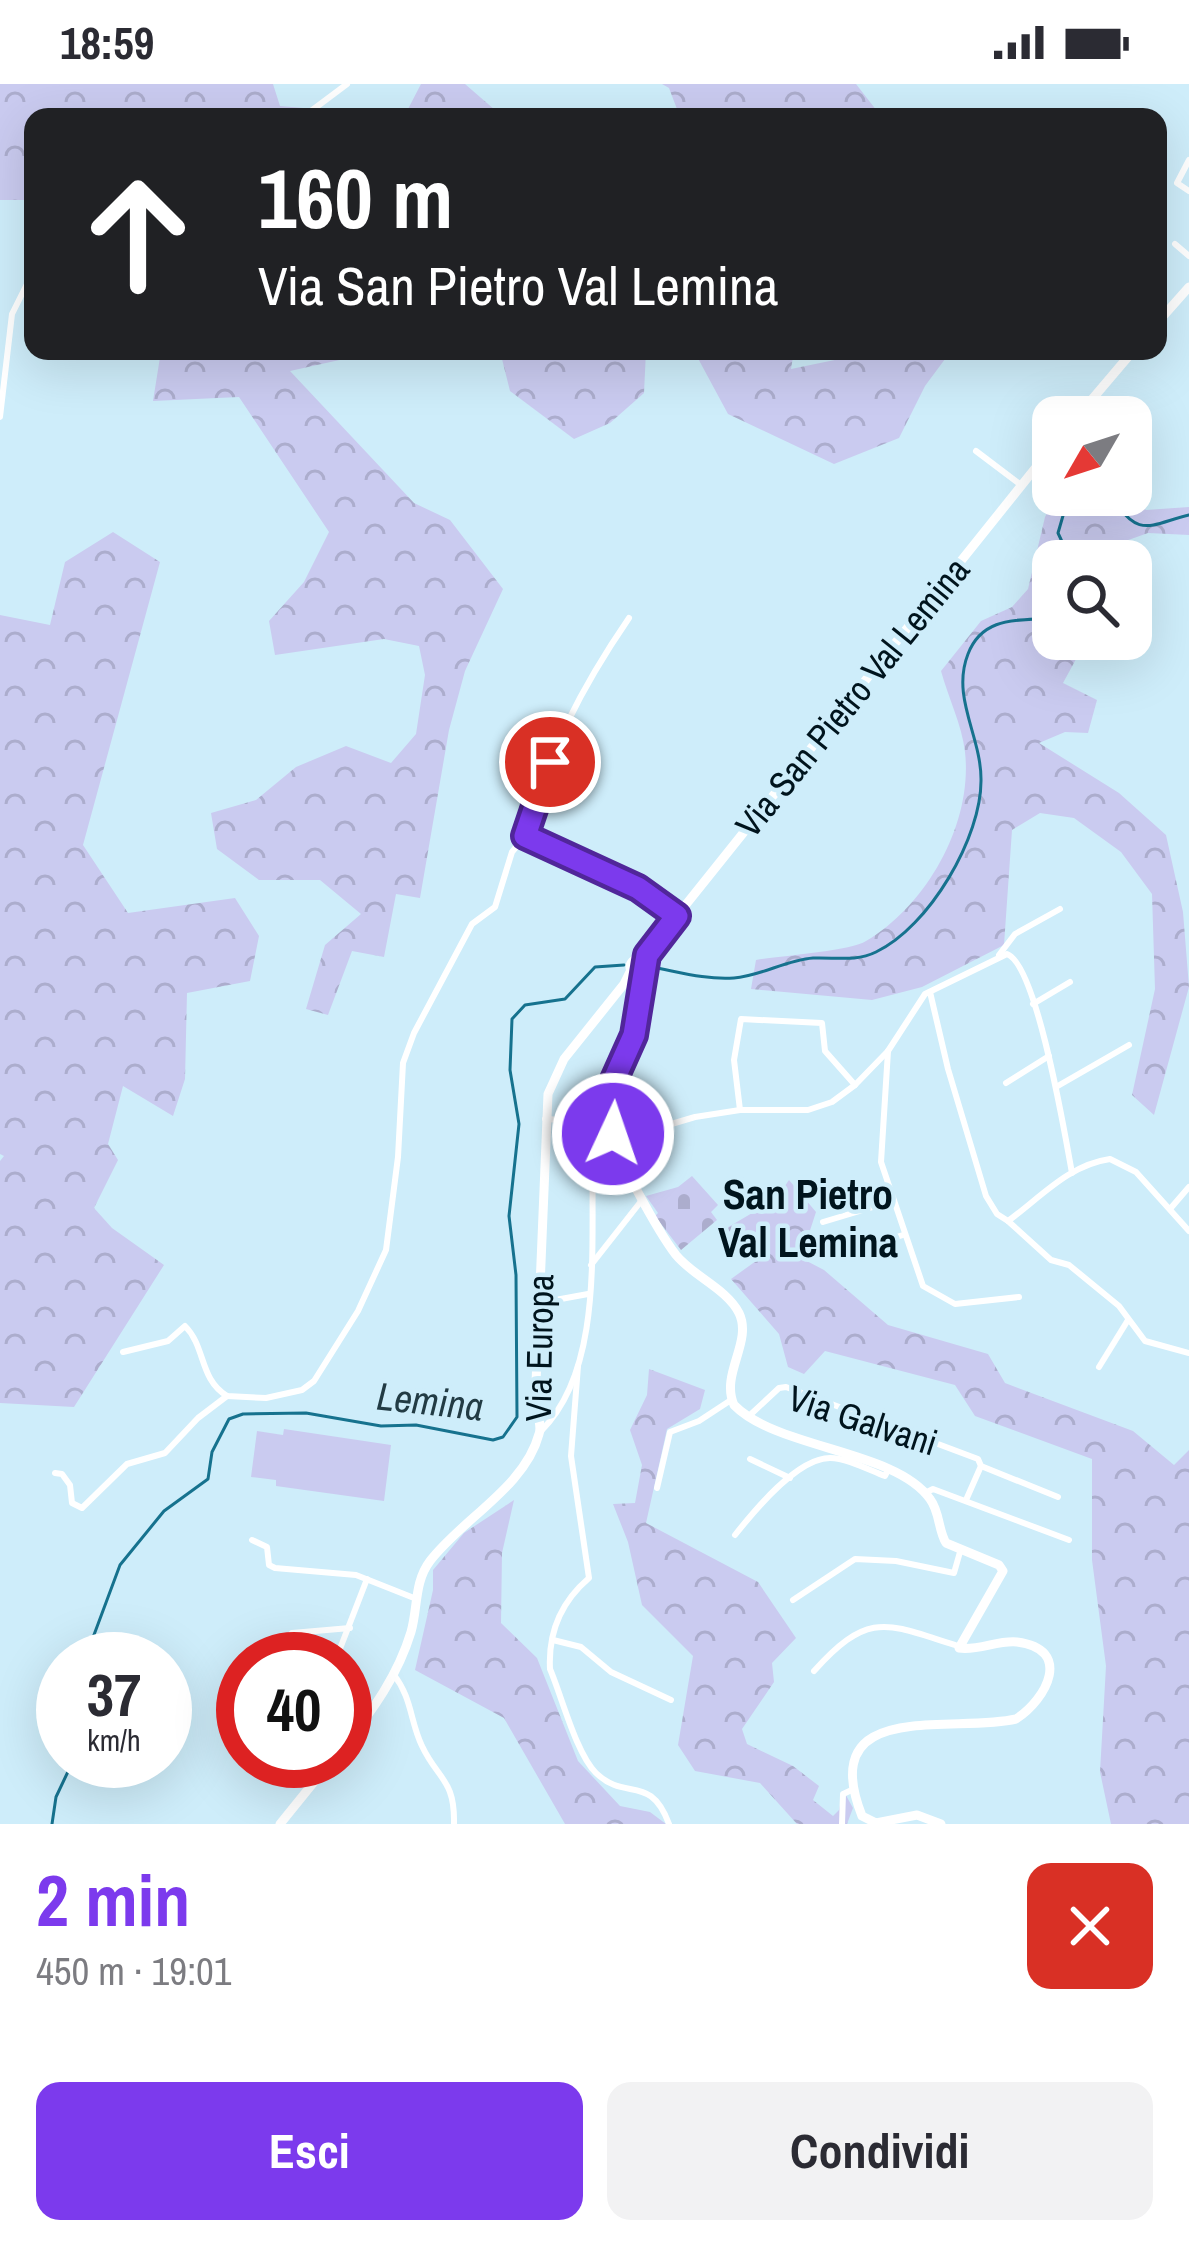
<!DOCTYPE html>
<html lang="it">
<meta charset="utf-8">
<style>
:root{--surface:#fff;--page:#f2f2f3;--text:#2b2b33;--muted:#7c7c81;--accent:#7c3aed}
body{margin:0;font-family:"Archivo Narrow",sans-serif;background:var(--page);color:var(--text);height:100vh;display:flex;flex-direction:column;font-size:45px;white-space:nowrap}
*{box-sizing:border-box;margin:0}
p{font-size:39px;color:var(--muted)}
.icon{flex:none;width:66px;height:66px;fill:none;stroke:currentColor;stroke-width:2;stroke-linecap:round;stroke-linejoin:round}
.map{position:relative;height:1740px;overflow:hidden}
.sheet{display:flex;flex-direction:column;background:var(--surface);flex:1}
.sheet>*{flex:none}
.hud{position:absolute;left:24px;top:24px;width:1143px;height:252px;border-radius:24px;box-shadow:0 12px 48px #0002;background:#202124;color:#fff;overflow:hidden}
.needle{width:78px;rotate:231deg}
.controls{position:absolute;left:1032px;top:312px;display:grid;gap:24px}
.controls a{display:grid;place-items:center;width:120px;height:120px;border-radius:24px;background:var(--surface);box-shadow:0 12px 48px #0002;font-size:60px}
.speed{position:absolute;left:36px;top:1548px;display:flex;gap:24px;font-size:60px;font-weight:700;text-align:center}
.speed>*{display:grid;place-content:center;width:156px;height:156px;border-radius:50%;background:var(--surface);box-shadow:0 12px 48px #0002;line-height:1}
.speed small{font-size:30px;font-weight:400}
.speed .limit{border:18px solid #d22;background:#fff;color:#111}
.pin{position:absolute;display:grid;place-items:center;width:102px;height:102px;color:#fff;margin:-51px;border:6px solid #fff;border-radius:50%;box-shadow:0 3px 12px #0007}
.me{position:absolute;width:132px;margin:-66px;rotate:3deg;stroke-linejoin:round;filter:drop-shadow(0 0 9px #0008)}
.turn{display:flex;align-items:center;gap:42px;height:252px;padding:0 36px;font-size:54px}
.turn .icon{width:156px;height:156px;stroke-width:2.5}
.turn b{display:block;font-size:84px;line-height:102px}
.round{display:grid;place-items:center;flex:none;width:126px;height:126px;border-radius:24px;background:var(--page)}
.summary{display:flex;align-items:center;justify-content:space-between;height:204px;padding:0 36px}
h1{font-size:72px;font-weight:700;line-height:90px;color:var(--accent)}
.button{display:flex;gap:24px;margin-top:auto;padding:24px 36px}
.button a{flex:1;height:138px;border-radius:24px;background:var(--accent);color:#fff;font-size:48px;font-weight:700;line-height:138px;text-align:center}
.button a+a{background:var(--page);color:var(--text)}
.status{display:flex;justify-content:space-between;align-items:center;height:84px;padding:0 60px;background:var(--surface);direction:ltr}
.status svg{height:33px;fill:currentColor}
.map>svg:first-child{display:block}
.grass{fill:#cacbf0}
.forest{fill:url(#forest-crowns)}
.cemetery{fill:url(#cemetery-stones)}
.lines{fill:none;stroke-linecap:round;stroke-linejoin:round}
.stream{stroke:#16728e;stroke-width:3}
.minor{stroke:#fff;stroke-width:6}
.tertiary{stroke:#fff;stroke-width:9}
.route-casing{stroke:#51269a;stroke-width:30}
.route{stroke:#7c3aed;stroke-width:21}
.labels{text-anchor:middle;stroke-width:9;stroke-linejoin:round;paint-order:stroke}
.street-label{font-size:36px;fill:#00141d;stroke:#ceedfa}
.water-label{font-size:39px;font-style:italic;fill:#223b44;stroke:#ceedfa}
.quarter-label{font-size:42px;font-weight:bold;fill:#00141d;stroke:#ceedfa}
</style>
<div class="status"><b>18:59</b><svg viewBox="0 0 49 12"><path d="M0 12V9h3v3zM5 12V6h3v6zM10 12V3h3v9zM15 12V0h3v12zM26 1h20v11H26zM47 4h2v5h-2z"/></svg></div>
<div class="map">
<svg width="1189" height="1740" viewBox="0 0 1189 1740">
<defs>
<pattern id="forest-crowns" width="20" height="18" patternUnits="userSpaceOnUse" patternTransform="scale(3)"><rect width="20" height="18" fill="#cacbf0"/><path d="M2 6a3 3 0 1 1 6 0M12 15a3 3 0 1 1 6 0" fill="none" stroke="#acadcd"/></pattern>
<pattern id="cemetery-stones" width="16" height="16" patternUnits="userSpaceOnUse" patternTransform="scale(3)"><rect width="16" height="16" fill="#cacbf0"/><path d="M2 7V4a2 2 0 0 1 4 0v3zM10 15v-3a2 2 0 0 1 4 0v3z" fill="#acadcd"/></pattern>
</defs>
<rect width="100%" height="100%" fill="#ceedfa"/>
<path class="grass" d="M284 1345 391 1361 384 1417 276 1402V1396L251 1393 257 1347 283 1351Z"/>
<g class="forest">
<path d="M0 0H273L280 22 373 30 408 25 421 0H465L503 33H33V116H0Z"/>
<path d="M662 0H856L877 27 817 33H680L669 4Z"/>
<path d="M161 267H380L290 287 414 419 450 436 503 505 465 587 449 646 420 814 396 810 384 873 352 867 328 931 306 925 325 861 361 830 320 796H259L217 765 211 729 256 716 296 683 346 662 391 679 416 650 425 591 419 562 384 555 275 571 269 537 304 498 329 448 239 313 153 317Z"/>
<path d="M500 267H646L644 309 610 339 574 355 510 307Z"/>
<path d="M694 267H794L791 285 854 272 857 267H951L925 302 899 354 834 380 728 330Z"/>
<path d="M1057 411H1126L1146 426 1189 423V451L1148 449 1103 465 1104 477H1053V555H1087L1063 599 1097 616 1088 649 1065 648 1039 659 1119 709 1166 751 1183 828 1189 903 1154 1031 1132 1011 1155 905 1152 810 1121 768 1074 734 1040 729 1012 746 1004 861 922 903 872 916 751 905 756 876C779 872 851 867 866 857 927 821 973 739 965 668 962 641 948 613 941 587L981 537 1012 523 1028 505 1045 433Z"/>
<path d="M113 448 160 478 83 761 128 829 235 814 259 852 250 897 187 909 185 995 173 1032 123 1002 108 1060 118 1076 94 1124 112 1144 164 1181 74 1323 0 1319V1077L4 1072 0 1070V531L50 541 65 478Z"/>
<path d="M789 1096 816 1128 801 1174 824 1186 888 1241 988 1270 1005 1299 1133 1347 1174 1381 1189 1366V1740H1111L1100 1688 1106 1582 1092 1476V1375L975 1332 955 1301 825 1267 804 1290 788 1283 779 1250 731 1195 767 1169 725 1145 776 1115Z"/>
<path d="M649 1285 705 1306 700 1325 667 1345 646 1439 758 1498 796 1554 772 1579 774 1598 742 1645 747 1660 793 1682 819 1702 813 1716 833 1732 839 1726 843 1706 853 1724 847 1740H797L760 1699 695 1687 678 1661 693 1572 642 1521 628 1458 613 1420 635 1419 642 1381 630 1346 647 1311Z"/>
<path d="M514 1416 502 1469 501 1539 537 1574 578 1677 620 1722 650 1728 666 1740H565L504 1634 415 1586 433 1506V1486L464 1449Z"/>
</g>
<path class="cemetery" d="M692 1092 718 1121 711 1128 717 1136 681 1166 655 1132 658 1129 646 1112 678 1103Z"/>
<g class="lines">
<g class="stream">
<path d="M1069 411 1058 449 1071 477"/>
<path d="M1111 411C1138 457 1151 440 1189 431"/>
<path d="M652 883C679 888 706 896 734 894 761 892 786 876 813 874 835 873 856 878 876 868 929 843 982 753 981 695 981 652 951 613 968 570 983 531 1020 537 1053 534"/>
<path d="M85 1575 120 1481 164 1427 208 1395 212 1368 229 1335 243 1330 306 1329 381 1342 416 1341 493 1356 503 1353 517 1333 516 1191 509 1132 519 1040 510 986 512 935 525 921 565 915 595 883 624 881"/>
<path d="M52 1740 56 1713 73 1677"/>
</g>
<g class="minor">
<path d="M293 33 311 27 347 0"/>
<path d="M1189 76 1177 99 1189 107"/>
<path d="M1175 160 1189 172"/>
<path d="M0 333 12 230 33 188"/>
<path d="M976 367 1021 401"/>
<path d="M525 752 638 804 677 832"/>
<path d="M999 871 1015 850 1060 825"/>
<path d="M930 908 948 985 986 1112 997 1130 1008 1137C1040 1114 1068 1081 1110 1075L1136 1088 1189 1147"/>
<path d="M1033 920 1070 898"/>
<path d="M888 967 881 1078 923 1202 955 1220 1019 1213"/>
<path d="M1006 999 1049 972"/>
<path d="M1056 1003 1129 961"/>
<path d="M740 1026 734 976 741 935 822 939 825 967 855 1001"/>
<path d="M545 1035 600 1038"/>
<path d="M618 1060 634 1051 695 1033 740 1026H808L832 1018 855 1001 888 967 925 910 1007 870C1037 881 1065 1051 1072 1089"/>
<path d="M1170 1125 1189 1103"/>
<path d="M1008 1137 1051 1176 1069 1181 1119 1222 1145 1257 1189 1269"/>
<path d="M823 1138 893 1117"/>
<path d="M864 1163 903 1151"/>
<path d="M591 1181 642 1116"/>
<path d="M539 1219 588 1210"/>
<path d="M123 1268 168 1257 185 1242C206 1263 199 1295 227 1312L266 1314 302 1306 314 1297 358 1227 386 1166 398 1073 403 979 414 949 472 840 495 823 512 768 525 752C548 669 581 604 629 534"/>
<path d="M578 1282 571 1372 589 1494C561 1518 548 1547 550 1585 562 1613 576 1669 596 1689 626 1718 650 1689 669 1740"/>
<path d="M1099 1283 1128 1236"/>
<path d="M749 1332 779 1304 786 1303 978 1375 981 1382 1058 1413"/>
<path d="M541 1347C605 1284 590 1155 593 1071V1065L603 1060"/>
<path d="M750 1375 790 1394"/>
<path d="M55 1389 62 1390 70 1401 72 1419 82 1424 127 1380 165 1369 198 1334 227 1312"/>
<path d="M657 1404 670 1348 699 1337 731 1316"/>
<path d="M925 1409 933 1405 1069 1456"/>
<path d="M966 1416 981 1382"/>
<path d="M735 1451C754 1427 797 1374 830 1374 847 1374 869 1386 885 1392L888 1386"/>
<path d="M252 1456 267 1463 269 1481 275 1484 356 1491 414 1514"/>
<path d="M793 1516 855 1475 896 1477 954 1489 960 1468"/>
<path d="M292 1549 350 1544"/>
<path d="M553 1556 581 1563 611 1588 671 1616"/>
<path d="M336 1575 367 1495"/>
<path d="M814 1587C870 1525 887 1540 958 1562"/>
<path d="M394 1591C412 1614 410 1637 422 1662 438 1696 455 1695 454 1740"/>
<path d="M842 1740 843 1710 854 1705"/>
</g>
<g class="tertiary">
<path d="M1158 238 1189 203"/>
<path d="M1077 333 1133 267"/>
<circle cx="638" cy="883" r="8"/>
<path d="M645 880 652 863 1053 362"/>
<circle cx="610" cy="1057" r="8"/>
<path d="M603 1053C592 1023 623 983 633 954 640 934 644 909 644 888"/>
<path d="M613 1064C635 1099 651 1138 676 1171 693 1192 727 1205 739 1229 753 1258 720 1290 734 1321 777 1365 896 1366 930 1415 940 1428 938 1446 946 1459L999 1481 1003 1487 959 1564C978 1567 998 1556 1017 1558 1073 1565 1047 1615 1016 1635 953 1650 815 1613 862 1732L876 1739 917 1731 941 1740"/>
<path d="M593 1065 597 1043"/>
<path d="M345 1661C373 1626 398 1591 411 1548 418 1524 414 1498 430 1477 462 1435 525 1403 539 1350 542 1342 538 1332 535 1323L548 1010 564 975 624 900 631 886"/>
<path d="M280 1740 331 1677"/>
</g>
</g>
<g class="lines">
<defs>
<path id="route" d="M550 678 525 752 638 804 677 832 647 871 634 951 604 1018 603 1030 613 1050"/>
</defs>
<use href="#route" class="route-casing"/>
<use href="#route" class="route"/>
</g>
<g class="labels">
<g class="street-label">
<text transform="translate(852 613) rotate(-51)" y="13">Via San Pietro Val Lemina</text>
<text transform="translate(539 1264) rotate(-89)" y="13">Via Europa</text>
<text transform="translate(863 1336) rotate(18)" y="13">Via Galvani</text>
</g>
<g class="water-label">
<text transform="translate(430 1317) rotate(6)" y="14">Lemina</text>
</g>
<g class="quarter-label">
<text x="808" y="1125">San Pietro<tspan x="808" dy="48">Val Lemina</tspan></text>
</g>
</g>
</svg>
<div class="controls">
<a><svg class="needle" viewBox="-14 -14 28 28"><path d="M0-13l5 13h-10z" fill="#e53935"/><path d="M0 13l5-13h-10z" fill="#7c7c81"/></svg></a>
<a><svg class="icon" aria-label="search" viewBox="0 0 24 24"><circle cx="10" cy="10" r="6"/><path d="M15 15l6 6"/></svg></a>
</div>
<div class="speed"><div>37<small>km/h</small></div><div class="limit">40</div></div>
<div class="pin" style="left:550px;top:678px;background:#d93025"><svg class="icon" aria-label="arrive" viewBox="0 0 24 24"><path d="M6 21V4h12l-3 4 3 4H6"/></svg></div>
<svg class="me" style="left:613px;top:1050px" viewBox="-20 -20 40 40"><circle r="17" fill="#7c3aed" stroke="#fff" stroke-width="3"/><path d="M0-11L8 9 0 5-8 9z" fill="#fff"/></svg>
<div class="hud">
<div class="turn"><svg class="icon" aria-label="ahead" viewBox="0 0 24 24"><path d="M12 20V5M6 11l6-6 6 6"/></svg><div><b>160 m</b>Via San Pietro Val Lemina</div></div>
</div>
</div>
<section class="sheet">
<div class="summary"><div><h1>2 min</h1><p>450 m · 19:01</p></div><a class="round" style="background:#d93025;color:#fff"><svg class="icon" aria-label="close" viewBox="0 0 24 24"><path d="M6 6l12 12M18 6L6 18"/></svg></a></div>
<div class="button"><a>Esci</a><a>Condividi</a></div>
</section>
